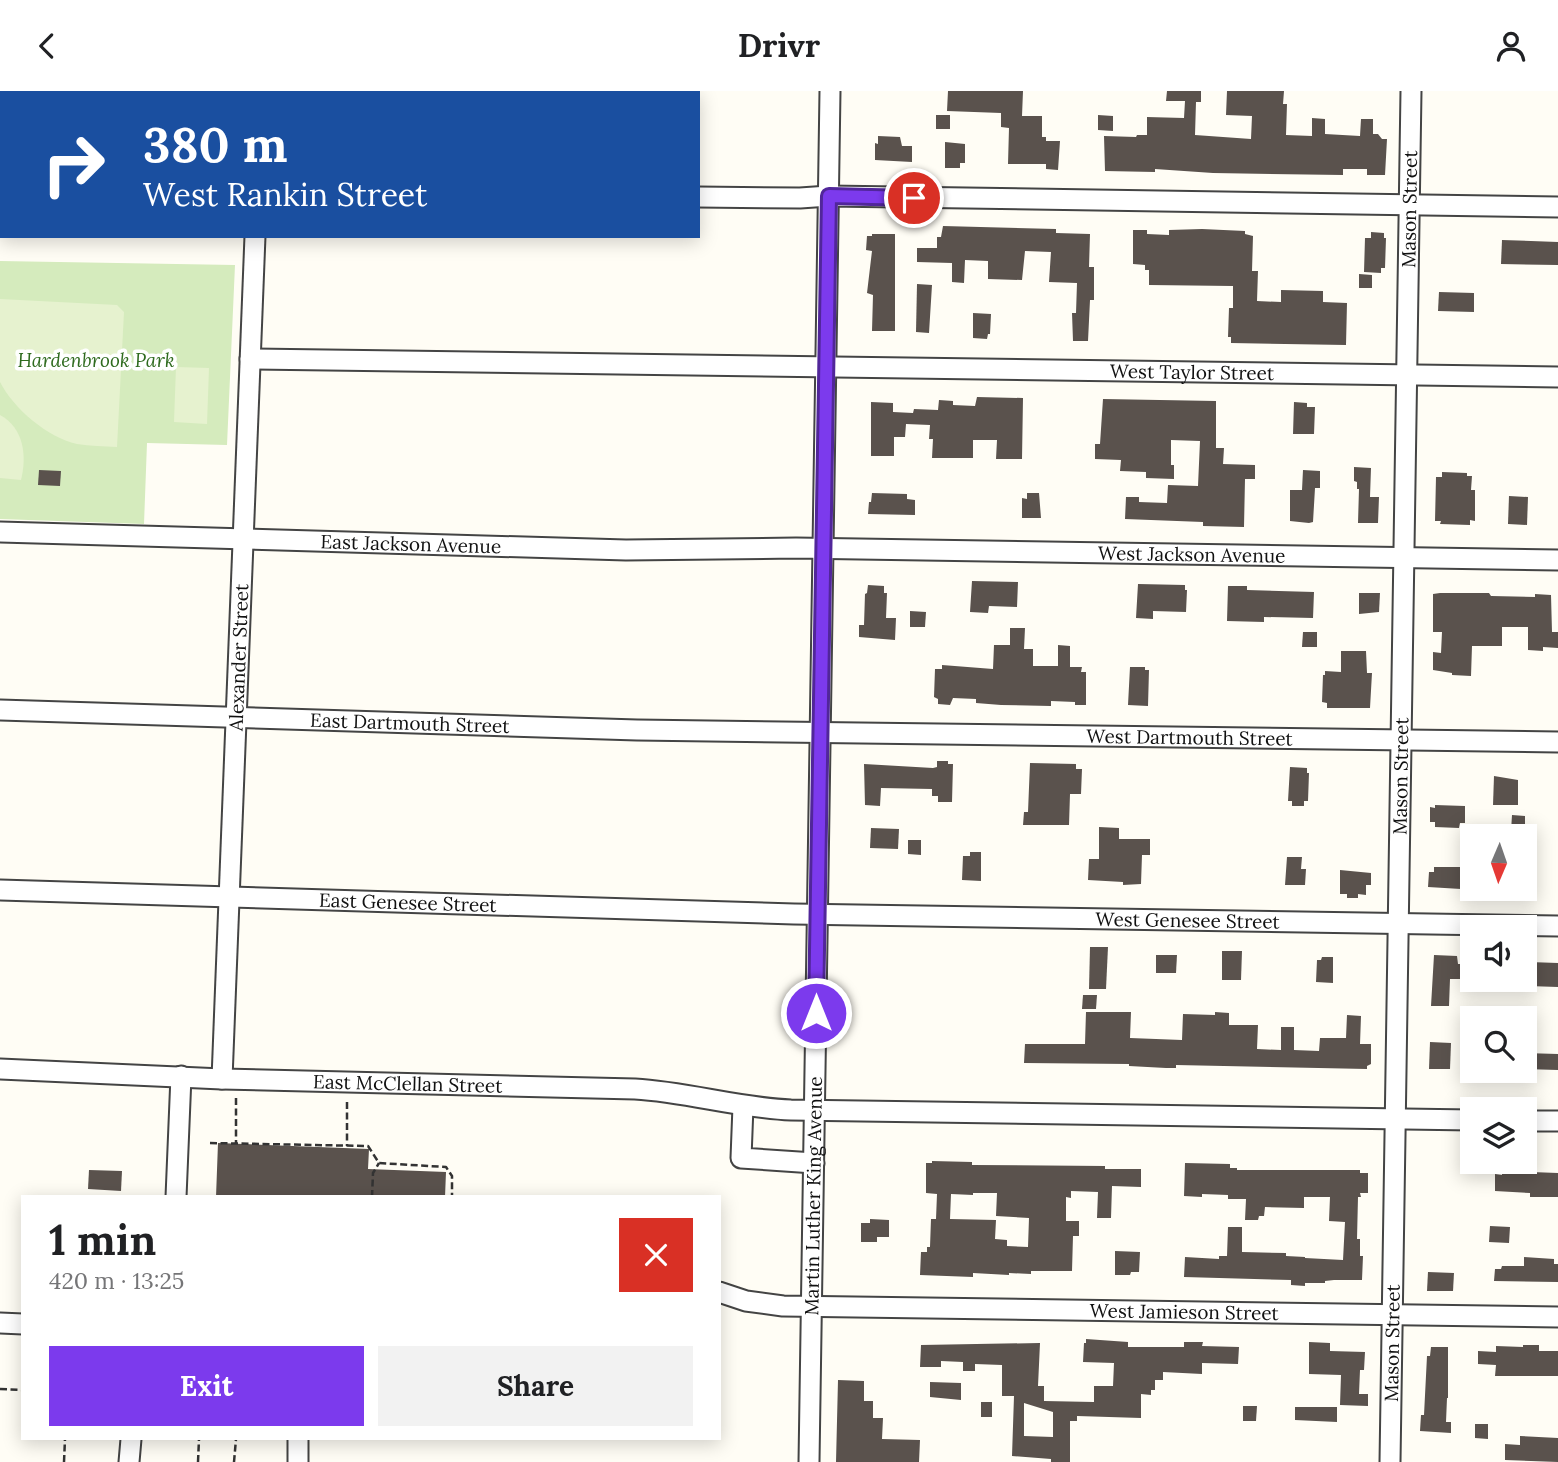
<!DOCTYPE html>
<meta charset="utf-8">
<style>
:root{--surface:#fff;--page:#f2f2f2;--text:#202124;--muted:#757577;--accent:#7c3aed}
body{margin:0;font-family:Lora,serif;background:var(--page);color:var(--text);height:100vh;display:flex;flex-direction:column;font-size:26px;white-space:nowrap}
*{box-sizing:border-box;margin:0}
p{font-size:23px;color:var(--muted)}
.icon{flex:none;width:38px;height:38px;fill:none;stroke:currentColor;stroke-width:2;stroke-linecap:round;stroke-linejoin:round}
.map{position:relative;flex:1;overflow:hidden}
.details{position:absolute;left:21px;top:1104px;width:700px;height:245px;display:flex;flex-direction:column;background:var(--surface);border-radius:0px;box-shadow:0 4px 18px #0003}
.details>*{flex:none}
.guide{position:absolute;left:0px;top:0px;width:700px;height:147px;box-shadow:0 4px 18px #0003;background:#1a4fa0;color:#fff;overflow:hidden}
.needle{width:46px;rotate:182deg}
.tools{position:absolute;left:1460px;top:733px;display:grid;gap:14px}
.tools a{display:grid;place-items:center;width:77px;height:77px;border-radius:0px;background:var(--surface);box-shadow:0 4px 18px #0003;font-size:35px}
.pin{position:absolute;display:grid;place-items:center;width:60px;height:60px;color:#fff;margin:-30px;border:4px solid #fff;border-radius:50%;box-shadow:0 2px 7px #0007}
.me{position:absolute;width:77px;margin:-38px;rotate:0deg;stroke-linejoin:round;filter:drop-shadow(0 0 5px #0008)}
.turn{display:flex;align-items:center;gap:24px;height:147px;padding:0 28px;font-size:32px}
.turn .icon{width:91px;height:91px;stroke-width:2.5}
.turn b{display:block;font-size:49px;line-height:60px}
.round{display:grid;place-items:center;flex:none;width:74px;height:74px;border-radius:0px;background:var(--page)}
.overview{display:flex;align-items:center;justify-content:space-between;height:119px;padding:0 28px}
h1{font-size:42px;font-weight:700;line-height:52px}
.action{display:flex;gap:14px;margin-top:auto;padding:14px 28px}
.action a{flex:1;height:80px;border-radius:0px;background:var(--accent);color:#fff;font-size:28px;font-weight:700;line-height:80px;text-align:center}
.action a+a{background:var(--page);color:var(--text)}
header{display:flex;justify-content:space-between;align-items:center;height:91px;padding:0 28px;background:var(--surface);font-size:32px;font-weight:700}
.map>svg:first-child{display:block}
.green{fill:#d5ebbd}
.pitch{fill:#e6f2cf}
.building{fill:#5a524d;fill-rule:evenodd}
.lines{fill:none;stroke-linecap:round;stroke-linejoin:round}
.minor-casing{stroke:#444;stroke-width:23}
.path{stroke:#333;stroke-width:2.5;stroke-dasharray:7 3.5;stroke-linecap:butt}
.minor{stroke:#fff;stroke-width:19}
.route-casing{stroke:#51269a;stroke-width:18}
.route{stroke:#7c3aed;stroke-width:12}
.labels{text-anchor:middle;stroke-width:7;stroke-linejoin:round;paint-order:stroke}
.street-label{font-size:19px;fill:#111;stroke:#fff}
.park-label{font-size:19px;font-style:italic;fill:#2f6b1f;stroke:#fff}
</style>
<header><svg class="icon" aria-label="back" viewBox="0 0 24 24"><path d="M15 5l-7 7 7 7"/></svg>Drivr<svg class="icon" aria-label="person" viewBox="0 0 24 24"><circle cx="12" cy="8" r="4"/><path d="M4 21q1-7 8-7t8 7"/></svg></header>
<div class="map">
<svg width="1558" height="1371" viewBox="0 0 1558 1371">
<rect width="100%" height="100%" fill="#fffdf5"/>
<path class="green" d="M0 170 235 174 227 354 147 352 144 433 0 428Z"/>
<g class="pitch">
<path d="M0 208 117 214 124 221 117 356C104 355 90 355 77 353 47 346 14 318 0 291Z"/>
<path d="M176 276 209 277 207 333 174 331Z"/>
<path d="M0 324C24 337 27 365 21 389L0 387Z"/>
</g>
<g class="building">
<path d="M948 0H1023L1022 25H1042V46H1046V50H1060L1058 79 1046 78V73H1008L1009 37 1001 36V22L947 20Z"/>
<path d="M1167 0H1201V11H1196L1195 44 1251 48 1252 25 1226 24 1227 0H1284L1283 13H1287L1286 44 1312 45V27L1325 28V43L1360 45 1361 28H1373V43H1378L1382 48H1387L1385 84H1367V78H1343V84L1213 82 1155 78V81L1105 80 1104 45 1136 46 1137 44H1147V26L1184 27 1185 10H1166Z"/>
<rect x="936" y="24" width="14" height="14"/>
<path d="M1098 24 1113 25V40L1098 39Z"/>
<path d="M878 45 900 46 902 55H912V71L875 69V52L878 53Z"/>
<path d="M945 51 965 53V72H960V77H945Z"/>
<path d="M943 135 1056 138V142L1090 143 1089 176H1094V209H1090L1088 250H1073L1072 222H1076L1077 192 1049 191 1051 161 1025 160 1022 189 988 188V170L965 169 964 192 952 191V172L917 171V157H937V146H941Z"/>
<path d="M1202 138 1245 140V143L1253 145 1252 180H1258L1257 210 1281 211V199L1323 200V211L1347 212 1346 254 1231 252V246H1228L1229 217H1233V195L1149 194V179H1145V174L1133 173V139H1147V143L1169 144V139Z"/>
<path d="M1371 141 1384 142V147H1386L1385 177H1381V182L1364 181 1365 147H1371Z"/>
<path d="M872 143H895V240H872L873 204 867 202 872 160 866 159 867 145H872Z"/>
<path d="M1502 149 1558 151V174L1501 173Z"/>
<path d="M1359 183 1372 184V197H1359Z"/>
<path d="M917 193 932 194 929 242 916 241Z"/>
<path d="M1439 201 1474 202V221L1438 220Z"/>
<path d="M973 222 991 223 990 243H988L987 248 973 247Z"/>
<path d="M977 306 1023 307 1022 368H996L997 349H973V367H932L933 348H929L930 334 906 333 905 346H894V365H871V311L893 312V321L913 322 914 318 938 319 939 309 953 310V314L975 315Z"/>
<path d="M1103 308 1216 310V357H1224L1223 373 1255 374V388H1245L1244 436 1203 435V431L1125 428 1126 406H1139V411L1167 412 1168 394 1198 395 1200 350 1171 349V374H1174V388L1146 387V381L1120 380 1121 369 1095 368V353H1100Z"/>
<path d="M1294 311 1307 312V316H1315L1314 343H1293Z"/>
<path d="M1354 376 1371 377 1370 406H1379L1378 432H1358L1359 398H1357V391L1354 390Z"/>
<path d="M39 379 61 380 60 395 38 394Z"/>
<path d="M1303 379 1320 380V397H1315L1313 431 1309 432 1290 430V399H1302Z"/>
<path d="M1442 381 1467 382V385H1472L1471 399H1475V430L1470 429V434L1440 433 1441 430H1435L1436 386H1442Z"/>
<path d="M872 402 907 403V408L915 409V424L868 423 869 411H871Z"/>
<path d="M1027 402H1039L1041 427H1022V407L1027 408Z"/>
<path d="M1509 405 1528 406 1527 434 1508 433Z"/>
<path d="M972 490 1018 491 1017 516 989 515 988 522 970 521Z"/>
<path d="M1138 493 1185 494V499H1187L1186 521 1153 520V528L1136 527Z"/>
<path d="M868 494 884 495V502H887L886 527H896L895 549 859 546V534H864L865 503 867 502Z"/>
<path d="M1228 495H1247V499L1314 501 1313 527 1264 526V531L1227 530Z"/>
<path d="M1359 502H1380L1379 521 1359 523Z"/>
<path d="M1440 502H1489L1491 505 1535 506V503L1551 504 1552 541H1558V557L1543 556V560L1528 559V536H1502V555H1472L1471 585 1452 584V582L1433 579V561L1441 562 1442 541H1433V503Z"/>
<path d="M910 520 926 521 925 536H910Z"/>
<path d="M1010 537H1025L1024 558H1033V575H1058V554L1070 555V576H1082L1081 581H1086V614H1075V611L1051 610V615L1001 614 976 612V608L953 607 950 614 938 613V608L934 606 935 578H942V574L993 578 994 554H1010Z"/>
<path d="M1303 541H1317V556H1302Z"/>
<path d="M1341 560H1366L1367 582H1372L1370 617H1327V612L1322 611 1323 584H1325V580L1341 581Z"/>
<path d="M1130 576H1145V579H1149L1148 615 1128 614Z"/>
<path d="M937 670H948V673H953L952 711H938V705H932V698L881 697 880 715 865 714 864 673 933 677 937 676Z"/>
<path d="M1030 672 1076 673V678H1082L1081 703H1070L1069 734H1023L1024 721H1028Z"/>
<path d="M1290 676 1307 677V682H1309L1308 710H1304V715H1292V710H1288Z"/>
<path d="M1494 685 1518 689V714H1493Z"/>
<path d="M1435 714 1465 715V732H1460L1459 737 1435 736V731H1430V716L1435 717Z"/>
<path d="M1512 724 1525 725V741H1511Z"/>
<path d="M1099 736 1119 737V748H1150V764H1142L1141 793 1123 794V791L1088 789 1089 768H1099Z"/>
<path d="M871 737 899 738 898 758 870 757Z"/>
<path d="M908 749H921V764L908 763Z"/>
<path d="M970 761H981V790L962 789 963 765H970Z"/>
<path d="M1287 766H1302L1301 778H1306L1305 794H1285Z"/>
<path d="M1434 776H1461V781H1466V796H1461V798L1428 796 1429 781H1434Z"/>
<path d="M1340 779 1371 782V794H1366V804L1358 803V807H1347V803H1340Z"/>
<path d="M1090 856H1108L1106 898H1089Z"/>
<path d="M1222 860H1242L1241 889H1222Z"/>
<path d="M1156 864H1177L1176 882H1156Z"/>
<path d="M1434 864 1457 865 1458 873H1470L1469 888H1450L1449 915H1431Z"/>
<path d="M1322 866H1333V892L1316 891 1317 869H1321Z"/>
<path d="M1529 871 1558 872V896L1528 895Z"/>
<path d="M1083 904H1097L1096 918H1082Z"/>
<path d="M1086 921H1131L1130 947 1182 949 1183 923 1215 924V921L1229 922V934H1258L1257 958 1281 959V936H1294V959L1319 960 1320 947H1346L1347 924 1361 925 1360 953H1371V973L1367 975V978L1176 974V977H1166L1129 975V973L1024 972 1025 953H1085Z"/>
<path d="M1430 951 1451 952 1450 978H1429Z"/>
<path d="M1524 962 1558 963V979L1524 978Z"/>
<path d="M218 1052 369 1058 368 1078 446 1081 445 1106H216Z"/>
<path d="M932 1070 972 1071V1074L1105 1075V1078H1141V1096L1112 1095 1111 1127H1097L1098 1101 1071 1100V1107L1066 1106V1130H1079V1145H1073L1072 1180H1031V1183L1009 1182V1184L973 1182V1186L920 1184 921 1161H927V1156H930L931 1128H936L937 1103 926 1102V1072H932ZM973 1102H997L996 1125 1029 1127 1028 1156 1007 1155V1149L995 1148 996 1129 950 1128 951 1103 973 1104Z"/>
<path d="M1185 1072 1230 1073V1077H1237V1079H1360V1082H1368V1102H1360L1361 1106H1358L1357 1148H1360V1165H1363L1362 1189H1334L1325 1190V1192H1305V1195L1291 1194V1189L1184 1186 1185 1166 1219 1168V1165H1227L1228 1136H1242V1161L1286 1162V1165L1305 1166V1167L1343 1169 1345 1131 1329 1130 1330 1106H1304V1117L1265 1116 1264 1125H1259L1258 1129H1245L1246 1108H1228V1104L1202 1103V1106L1184 1105Z"/>
<path d="M89 1079 122 1080 121 1100 88 1098Z"/>
<path d="M1502 1080 1558 1082V1106H1530V1102L1495 1100V1083L1502 1084Z"/>
<path d="M870 1128 889 1129V1146H877V1151H861V1132H870Z"/>
<path d="M1490 1135 1510 1136 1509 1152 1489 1151Z"/>
<path d="M1115 1160 1140 1161 1139 1181H1131L1130 1184H1115Z"/>
<path d="M1524 1166 1554 1168V1173H1558V1191L1494 1190 1495 1178H1501L1502 1175H1524Z"/>
<path d="M1428 1181 1454 1182 1453 1200H1427Z"/>
<path d="M1086 1248 1128 1251V1256H1184V1251H1203L1202 1255 1239 1256 1238 1273 1202 1272V1283L1163 1281V1289H1155V1299H1151V1304L1141 1303V1327L1077 1325V1330H1070V1371H1051V1368L1012 1365 1014 1305H1002V1274L975 1273V1280H963V1271L941 1270V1276H920L921 1254 1040 1252 1038 1295H1044V1310L1094 1311V1295H1113L1114 1272 1083 1271 1084 1252H1086ZM1024 1312 1053 1321V1346L1024 1345Z"/>
<path d="M1309 1251 1330 1252V1260L1365 1261 1364 1279H1360L1359 1303H1368V1315L1340 1314 1341 1284 1309 1283Z"/>
<path d="M1523 1254H1539V1260H1558V1285H1495L1496 1274 1478 1273V1260L1496 1261V1255L1523 1256Z"/>
<path d="M1431 1256H1448V1307H1447L1446 1331H1451V1342L1420 1340 1421 1324H1424L1427 1265H1430Z"/>
<path d="M838 1289 864 1290V1310H873V1327H883L882 1348 920 1349 919 1371H836Z"/>
<path d="M930 1291 961 1292V1309L930 1306Z"/>
<rect x="981" y="1311" width="11" height="15"/>
<path d="M1243 1315H1257L1256 1330H1243Z"/>
<path d="M1295 1316H1337V1331L1295 1329Z"/>
<path d="M1475 1333H1488V1348L1475 1347Z"/>
<path d="M1520 1345 1558 1347V1371L1505 1369V1353L1520 1354Z"/>
</g>
<g class="lines">
<defs>
<g id="minor">
<path d="M260 2V0"/>
<path d="M0 79H2"/>
<path d="M698 106 800 107 829 105 1558 116"/>
<path id="s1" d="M250 268 1558 286"/>
<path id="s2" d="M0 441 626 459 796 457 1558 469"/>
<path id="s3" d="M0 619 637 639 1558 651"/>
<path id="s4" d="M0 799 794 823 1558 835"/>
<path id="s5" d="M0 978 222 988 635 998C688 1001 738 1017 791 1019L1472 1029"/>
<path id="s6" d="M222 988 255 145"/>
<path d="M743 1015 741 1067 814 1072"/>
<path d="M1524 1030H1558"/>
<path d="M176 1106 181 985"/>
<path id="s7" d="M719 1201 746 1210 783 1215 1558 1226"/>
<path d="M0 1232 23 1233"/>
<path d="M129 1371 131 1348"/>
<path d="M298 1371V1348"/>
<path id="s8" d="M809 1371 830 0"/>
<path id="s9" d="M1390 1371 1411 0"/>
</g>
</defs>
<use href="#minor" class="minor-casing"/>
<g class="path">
<path d="M236 1007V1052"/>
<path d="M347 1011V1055"/>
<path d="M210 1052 368 1055 379 1072 446 1076 452 1085V1106"/>
<path d="M372 1106 373 1082 379 1072"/>
<path d="M0 1298 23 1299"/>
<path d="M64 1371 65 1348"/>
<path d="M198 1371 199 1348"/>
<path d="M234 1371 236 1348"/>
</g>
<use href="#minor" class="minor"/>
</g>
<g class="lines">
<defs>
<path id="route" d="M816 922 829 105 914 107"/>
</defs>
<use href="#route" class="route-casing"/>
<use href="#route" class="route"/>
</g>
<g class="labels">
<g class="street-label">
<text dy="7" stroke="none"><textPath href="#s9" startOffset="1253">Mason Street</textPath></text>
<text dy="7" stroke="none"><textPath href="#s1" startOffset="942">West Taylor Street</textPath></text>
<text dy="7" stroke="none"><textPath href="#s2" startOffset="411">East Jackson Avenue</textPath></text>
<text dy="7" stroke="none"><textPath href="#s2" startOffset="1192">West Jackson Avenue</textPath></text>
<text dy="7" stroke="none"><textPath href="#s6" startOffset="422">Alexander Street</textPath></text>
<text dy="7" stroke="none"><textPath href="#s3" startOffset="410">East Dartmouth Street</textPath></text>
<text dy="7" stroke="none"><textPath href="#s3" startOffset="1190">West Dartmouth Street</textPath></text>
<text dy="7" stroke="none"><textPath href="#s9" startOffset="686">Mason Street</textPath></text>
<text dy="7" stroke="none"><textPath href="#s4" startOffset="408">East Genesee Street</textPath></text>
<text dy="7" stroke="none"><textPath href="#s4" startOffset="1188">West Genesee Street</textPath></text>
<text dy="7" stroke="none"><textPath href="#s5" startOffset="408">East McClellan Street</textPath></text>
<text dy="7" stroke="none"><textPath href="#s8" startOffset="266">Martin Luther King Avenue</textPath></text>
<text dy="7" stroke="none"><textPath href="#s7" startOffset="467">West Jamieson Street</textPath></text>
<text dy="7" stroke="none"><textPath href="#s9" startOffset="119">Mason Street</textPath></text>
</g>
<g class="park-label">
<text x="96" y="276">Hardenbrook Park</text>
</g>
</g>
</svg>
<div class="tools">
<a><svg class="needle" viewBox="-14 -14 28 28"><path d="M0-13l5 13h-10z" fill="#e53935"/><path d="M0 13l5-13h-10z" fill="#757577"/></svg></a>
<a><svg class="icon" aria-label="sound" viewBox="0 0 24 24"><path d="M4 9h4l5-4v14l-5-4H4zM17 9q2 3 0 6"/></svg></a>
<a><svg class="icon" aria-label="search" viewBox="0 0 24 24"><circle cx="10" cy="10" r="6"/><path d="M15 15l6 6"/></svg></a>
<a><svg class="icon" aria-label="layers" viewBox="0 0 24 24"><path d="M12 4l9 5-9 5-9-5zM3 14l9 5 9-5"/></svg></a>
</div>
<div class="pin" style="left:914px;top:107px;background:#d93025"><svg class="icon" aria-label="arrive" viewBox="0 0 24 24"><path d="M6 21V4h12l-3 4 3 4H6"/></svg></div>
<svg class="me" style="left:816px;top:922px" viewBox="-20 -20 40 40"><circle r="17" fill="#7c3aed" stroke="#fff" stroke-width="3"/><path d="M0-11L8 9 0 5-8 9z" fill="#fff"/></svg>
<div class="guide">
<div class="turn"><svg class="icon" aria-label="right" viewBox="0 0 24 24"><path d="M7 20v-9h11M14 6l5 5-5 5"/></svg><div><b>380 m</b>West Rankin Street</div></div>
</div>
<section class="details">
<div class="overview"><div><h1>1 min</h1><p>420 m · 13:25</p></div><a class="round" style="background:#d93025;color:#fff"><svg class="icon" aria-label="close" viewBox="0 0 24 24"><path d="M6 6l12 12M18 6L6 18"/></svg></a></div>
<div class="action"><a>Exit</a><a>Share</a></div>
</section>
</div>
